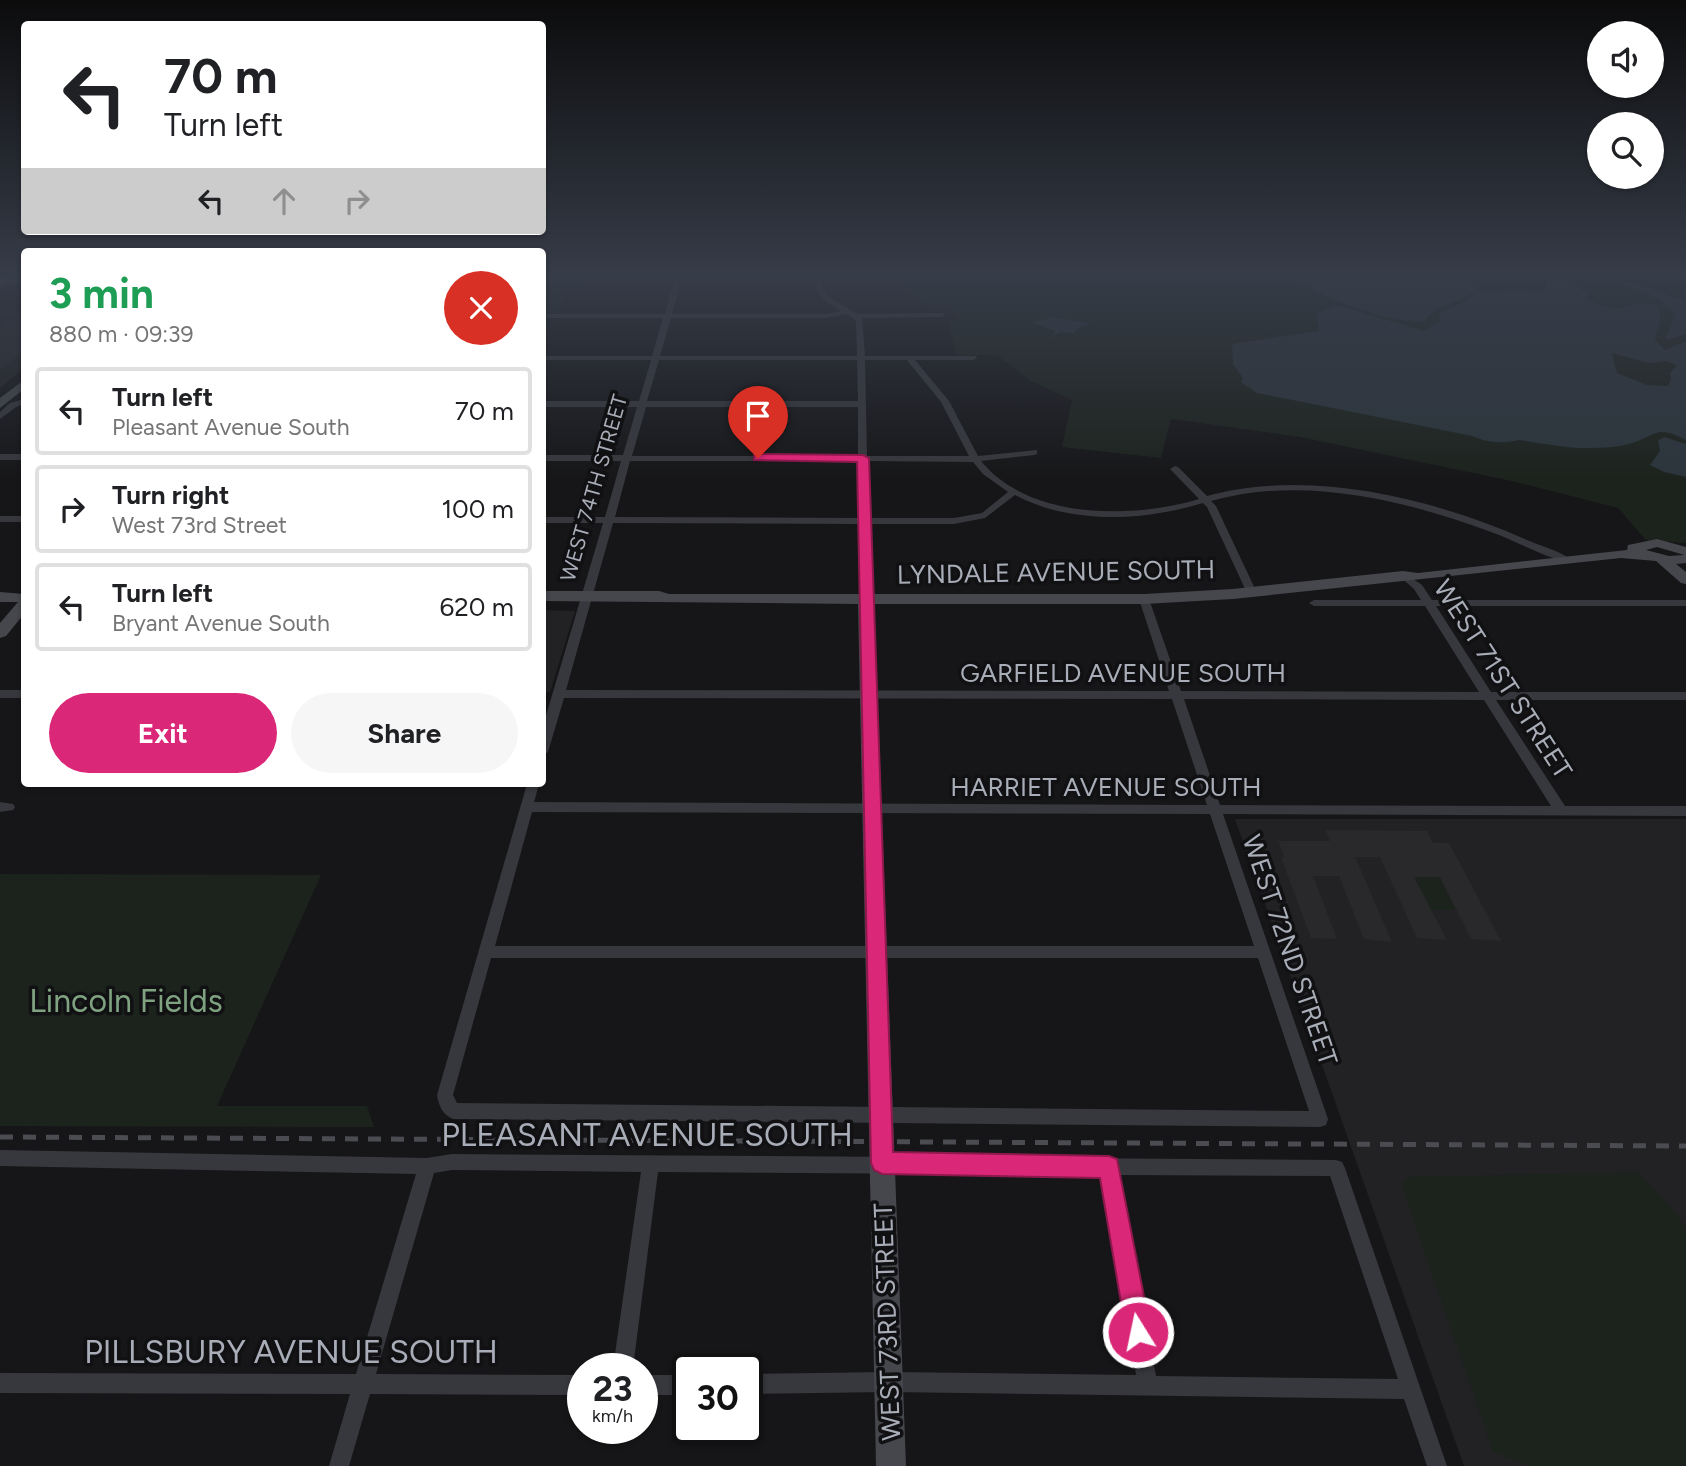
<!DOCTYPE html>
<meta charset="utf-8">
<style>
:root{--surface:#fff;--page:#f6f6f6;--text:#202124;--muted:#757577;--line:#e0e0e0;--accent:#db2777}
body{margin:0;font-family:Figtree,sans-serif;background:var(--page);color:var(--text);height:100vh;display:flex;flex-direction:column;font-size:26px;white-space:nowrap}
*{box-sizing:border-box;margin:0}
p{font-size:23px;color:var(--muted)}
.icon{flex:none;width:38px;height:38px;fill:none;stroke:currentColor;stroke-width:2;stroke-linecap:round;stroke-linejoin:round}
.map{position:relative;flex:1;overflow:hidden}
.panel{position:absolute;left:21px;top:248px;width:525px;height:539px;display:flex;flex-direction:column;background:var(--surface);border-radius:7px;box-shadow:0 2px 5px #0004}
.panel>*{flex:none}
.banner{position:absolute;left:21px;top:21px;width:525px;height:214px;border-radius:7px;box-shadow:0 2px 5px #0004;background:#fff;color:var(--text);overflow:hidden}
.buttons{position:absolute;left:1587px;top:21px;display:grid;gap:14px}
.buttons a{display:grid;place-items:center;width:77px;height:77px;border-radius:50%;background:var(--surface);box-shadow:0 2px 5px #0004;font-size:35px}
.speed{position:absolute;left:567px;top:1353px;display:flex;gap:14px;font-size:35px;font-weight:700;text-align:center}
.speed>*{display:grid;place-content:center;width:91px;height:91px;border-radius:50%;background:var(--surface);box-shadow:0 2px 5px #0004;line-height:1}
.speed small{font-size:18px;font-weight:400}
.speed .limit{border:4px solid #111;border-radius:10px;background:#fff;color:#111}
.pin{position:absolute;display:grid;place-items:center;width:60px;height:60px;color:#fff;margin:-72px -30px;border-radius:50% 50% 50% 0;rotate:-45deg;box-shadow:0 0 7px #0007}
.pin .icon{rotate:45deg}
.me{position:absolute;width:77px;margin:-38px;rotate:350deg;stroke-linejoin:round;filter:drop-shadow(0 0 5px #0008)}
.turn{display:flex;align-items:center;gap:24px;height:147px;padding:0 28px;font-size:32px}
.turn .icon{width:91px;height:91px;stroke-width:2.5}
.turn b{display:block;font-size:49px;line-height:60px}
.lanes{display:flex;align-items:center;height:66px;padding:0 28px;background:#0003;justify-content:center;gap:35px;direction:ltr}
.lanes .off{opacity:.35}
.round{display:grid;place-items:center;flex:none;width:74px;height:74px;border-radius:37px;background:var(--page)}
.headline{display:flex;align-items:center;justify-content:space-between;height:119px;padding:0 28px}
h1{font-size:42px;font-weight:700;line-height:52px;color:#1e9e55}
.primary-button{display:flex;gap:14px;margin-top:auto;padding:14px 28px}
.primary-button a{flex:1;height:80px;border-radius:42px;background:var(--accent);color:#fff;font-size:28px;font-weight:700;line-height:80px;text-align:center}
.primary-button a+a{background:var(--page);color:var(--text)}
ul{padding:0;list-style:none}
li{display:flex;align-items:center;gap:21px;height:88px;margin:0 14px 10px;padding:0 14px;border:4px solid var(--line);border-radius:7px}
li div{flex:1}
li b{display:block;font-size:26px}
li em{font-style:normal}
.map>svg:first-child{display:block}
.built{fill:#222225}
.green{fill:#1c231d}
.water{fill:#2c353c;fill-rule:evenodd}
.building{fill:#29292c}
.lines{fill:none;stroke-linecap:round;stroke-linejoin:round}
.street{fill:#37383d;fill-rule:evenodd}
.secondary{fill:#45474d;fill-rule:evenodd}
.highway{fill:#63666e;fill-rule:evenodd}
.rail{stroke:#4a4c52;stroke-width:5;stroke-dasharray:13 10;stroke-linecap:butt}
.route{fill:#db2777;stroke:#8e194d;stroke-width:2}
.labels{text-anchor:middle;stroke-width:7;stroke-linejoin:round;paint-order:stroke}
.far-street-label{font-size:21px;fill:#a8adb8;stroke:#111113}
.street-label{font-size:26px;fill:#a8adb8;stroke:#111113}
.near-park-label{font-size:32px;fill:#7fa381;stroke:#111113}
.near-street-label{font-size:32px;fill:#a8adb8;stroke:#111113}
</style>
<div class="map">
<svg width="1686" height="1466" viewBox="0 0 1686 1466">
<rect width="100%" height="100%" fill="#161618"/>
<g class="built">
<path d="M0 311H24V368L0 388Z"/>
<path d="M543 610 575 611 550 692H543Z"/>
<path d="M1235 819H1686V1466H1464Z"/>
</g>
<g class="green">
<path d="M896 277H1686V543L1646 540 1618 508 1512 481 1300 437 1171 419 1161 458 1062 447 1072 400 1031 381 997 355H956L948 319 958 318 951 311C931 311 902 298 896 277Z"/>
<path d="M543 280H603L553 295 566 296 558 313H543Z"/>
<path d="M0 874 321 875 217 1106H367L374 1127 0 1126Z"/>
<path d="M1414 877H1439L1456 910H1431Z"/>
<path d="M1638 1172 1668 1204 1686 1228V1466H1530L1493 1452 1401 1183 1409 1177Z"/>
</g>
<g class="water">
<path d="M1288 277H1472L1481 285 1476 290 1479 291 1502 292 1512 289 1544 292 1548 280 1562 282 1551 277 1567 280 1569 286H1581L1583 288 1579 289 1591 293 1586 296 1587 300 1614 309 1644 303 1657 305 1661 315 1655 340 1665 350 1686 341V440C1654 424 1658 436 1629 444 1617 447 1604 448 1591 448 1568 449 1542 443 1519 440 1501 444 1489 443 1472 436L1257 393 1241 382 1243 378 1233 364 1232 344 1319 331 1317 313 1335 306 1344 307 1423 331 1439 323 1440 312 1463 303 1473 295 1469 293C1454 307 1436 303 1424 322 1378 322 1330 298 1288 277ZM1612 353 1649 363 1666 361 1677 365 1670 373 1671 379 1668 386 1647 385 1617 373Z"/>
<path d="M1628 281 1686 301V334L1668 340 1666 338 1675 316C1665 296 1636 292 1619 282Z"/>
<path d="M1047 317 1091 323 1078 328 1074 333 1060 332 1052 337 1055 331 1032 322 1049 319Z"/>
<path d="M1664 437 1686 444V477L1664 472 1650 465 1660 451 1658 441Z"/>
</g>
<g class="building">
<path d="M8 320H24V351L0 370V326Z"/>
<path d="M1325 830 1427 831 1433 843H1449L1501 941 1471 939 1440 877H1414L1447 940 1417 938 1380 857H1355L1392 942 1364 939 1339 876H1313L1337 939 1311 938 1281 857H1284L1278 841H1330Z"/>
</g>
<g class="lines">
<g class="street">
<path d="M24 277V281L0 287V283Z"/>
<path d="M542 277H820L822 286 829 297 857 314 944 313 945 315 941 317 862 318 865 356H976L977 358 973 360H915L949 401 978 456 1037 450V454L1034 455 981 461C1029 520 1132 519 1199 499L1172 471 1170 469 1175 466 1178 467 1207 496C1308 468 1433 498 1527 540 1541 546 1559 551 1571 559L1566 562C1540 555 1516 541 1491 532 1405 500 1302 475 1211 501L1216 506 1257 593 1252 596 1247 593 1207 507 1203 503C1144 521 1071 525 1015 495L985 518 954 524H869L871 599 866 602 861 599 859 524 613 523 566 690 1169 691 1139 599 1144 596 1149 599 1181 691 1479 692 1425 606H1314L1309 603 1314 600H1421L1414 589 1398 575 1403 572 1422 585 1432 600H1686V606H1436L1491 692H1686V700H1496L1565 806H1686V816L1223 814 1328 1119 1326 1125 1320 1127 453 1119C442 1114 439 1106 437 1095L527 784H539L534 802 1207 805 1172 699 564 698 548 752 542 756V729L603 523H542V517H605L621 461H542V455H623L637 407H542V401H639L651 360H542V356H652L663 318H542V314H665L674 281H542ZM681 281H814C817 297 828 304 842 311L826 314H672ZM847 314 856 321 857 356H660L671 318H826ZM659 360H857L858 401H647ZM865 360H907L941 402 969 456H867ZM646 407H858V456H632ZM630 461H859V518L615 517ZM868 461 973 462 983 474 1008 492 982 513 954 518H869ZM1184 699 1484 700 1551 806 1220 805ZM532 812 1210 814 1254 946H495ZM491 958H1258L1309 1111 457 1103 453 1095Z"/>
<path d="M24 399V404L16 407 0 419V412L10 403Z"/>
<rect x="0" y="454" width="24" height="6"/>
<rect x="0" y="516" width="24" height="6"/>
<rect x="0" y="690" width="24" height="8"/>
<path d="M0 802 13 804 15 807 13 810 0 812Z"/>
<path d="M0 1150 427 1158 452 1154 1336 1160 1342 1162 1345 1168 1447 1466H1427L1404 1399 888 1392 747 1394V1374L888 1372 1136 1375 1102 1175 658 1172 633 1368H613L641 1172 452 1170 434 1173 376 1374 583 1375V1395L370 1394 349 1466H329L350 1394 0 1393V1373L356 1374 416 1174 0 1166ZM1119 1175 1330 1176 1398 1379 1156 1376Z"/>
<rect x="642" y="1375" width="46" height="20"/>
</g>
<g class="secondary">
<path d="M24 380V389L0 408V398Z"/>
<path d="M1657 539 1686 547V563L1676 564 1686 572V584L1681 583 1656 561 1621 558 1233 599 1144 604H874L906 1466H876L858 604 542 601V591H659L669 594H1144L1233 589 1403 571 1418 573 1627 550 1628 545ZM1657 547 1681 554 1684 555 1669 556 1646 550Z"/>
<path d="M0 592 24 594V614L6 636 0 638V623L18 602H0Z"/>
</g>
<path class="highway" d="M0 277H14L0 284Z"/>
<path class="rail" d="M0 1137 1686 1146"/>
</g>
<linearGradient id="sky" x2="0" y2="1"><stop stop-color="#0c0c0d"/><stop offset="0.57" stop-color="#363c48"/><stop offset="1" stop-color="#363c48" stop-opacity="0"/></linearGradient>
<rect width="1686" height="482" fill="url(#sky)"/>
<path class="route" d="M758 454 863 455 869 458 893 1152 1109 1156 1117 1159 1151 1332 1147 1341 1138 1345 1129 1341 1126 1332 1100 1178 882 1174 874 1170 871 1163 857 462 754 460V455Z"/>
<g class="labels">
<g class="far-street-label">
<text transform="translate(594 488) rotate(-74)" y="7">WEST 74TH STREET</text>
</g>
<g class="street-label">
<text transform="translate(1056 572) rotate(-1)" y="9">LYNDALE AVENUE SOUTH</text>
<text x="1123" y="682">GARFIELD AVENUE SOUTH</text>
<text transform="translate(1503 679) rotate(57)" y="9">WEST 71ST STREET</text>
<text x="1106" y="796">HARRIET AVENUE SOUTH</text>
<text transform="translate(1290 950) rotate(71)" y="9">WEST 72ND STREET</text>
<text transform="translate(887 1322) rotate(-92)" y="9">WEST 73RD STREET</text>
</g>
<g class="near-park-label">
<text x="126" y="1012">Lincoln Fields</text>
</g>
<g class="near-street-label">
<text x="647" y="1146">PLEASANT AVENUE SOUTH</text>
<text x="291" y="1363">PILLSBURY AVENUE SOUTH</text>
</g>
</g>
</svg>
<div class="buttons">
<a><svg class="icon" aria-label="sound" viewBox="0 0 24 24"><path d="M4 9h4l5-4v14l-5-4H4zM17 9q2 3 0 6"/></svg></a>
<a><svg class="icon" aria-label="search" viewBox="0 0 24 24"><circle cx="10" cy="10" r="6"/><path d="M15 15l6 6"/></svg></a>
</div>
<div class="speed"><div>23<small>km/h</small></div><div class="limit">30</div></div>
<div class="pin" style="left:758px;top:458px;background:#d93025"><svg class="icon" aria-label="arrive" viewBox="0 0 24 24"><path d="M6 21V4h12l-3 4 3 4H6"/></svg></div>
<svg class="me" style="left:1138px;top:1332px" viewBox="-20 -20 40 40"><circle r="17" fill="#db2777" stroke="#fff" stroke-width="3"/><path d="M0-11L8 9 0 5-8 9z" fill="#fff"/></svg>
<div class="banner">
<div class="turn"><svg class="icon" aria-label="left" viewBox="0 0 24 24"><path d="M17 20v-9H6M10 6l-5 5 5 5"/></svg><div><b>70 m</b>Turn left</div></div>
<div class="lanes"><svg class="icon" aria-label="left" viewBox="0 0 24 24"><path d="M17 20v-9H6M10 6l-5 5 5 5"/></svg><svg class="icon off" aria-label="ahead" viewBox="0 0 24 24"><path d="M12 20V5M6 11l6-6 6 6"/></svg><svg class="icon off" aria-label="right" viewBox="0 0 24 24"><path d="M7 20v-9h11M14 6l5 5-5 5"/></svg></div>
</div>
<section class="panel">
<div class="headline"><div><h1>3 min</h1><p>880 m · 09:39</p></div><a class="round" style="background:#d93025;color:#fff"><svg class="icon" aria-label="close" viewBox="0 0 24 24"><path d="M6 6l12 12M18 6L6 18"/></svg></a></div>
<ul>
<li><svg class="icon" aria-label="left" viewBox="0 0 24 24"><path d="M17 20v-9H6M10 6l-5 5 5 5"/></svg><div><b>Turn left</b><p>Pleasant Avenue South</p></div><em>70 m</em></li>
<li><svg class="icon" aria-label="right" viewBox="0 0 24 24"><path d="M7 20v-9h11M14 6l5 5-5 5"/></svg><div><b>Turn right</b><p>West 73rd Street</p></div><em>100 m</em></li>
<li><svg class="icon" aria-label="left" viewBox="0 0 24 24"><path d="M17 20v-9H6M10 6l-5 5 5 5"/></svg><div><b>Turn left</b><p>Bryant Avenue South</p></div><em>620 m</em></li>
</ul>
<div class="primary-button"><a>Exit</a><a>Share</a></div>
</section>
</div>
